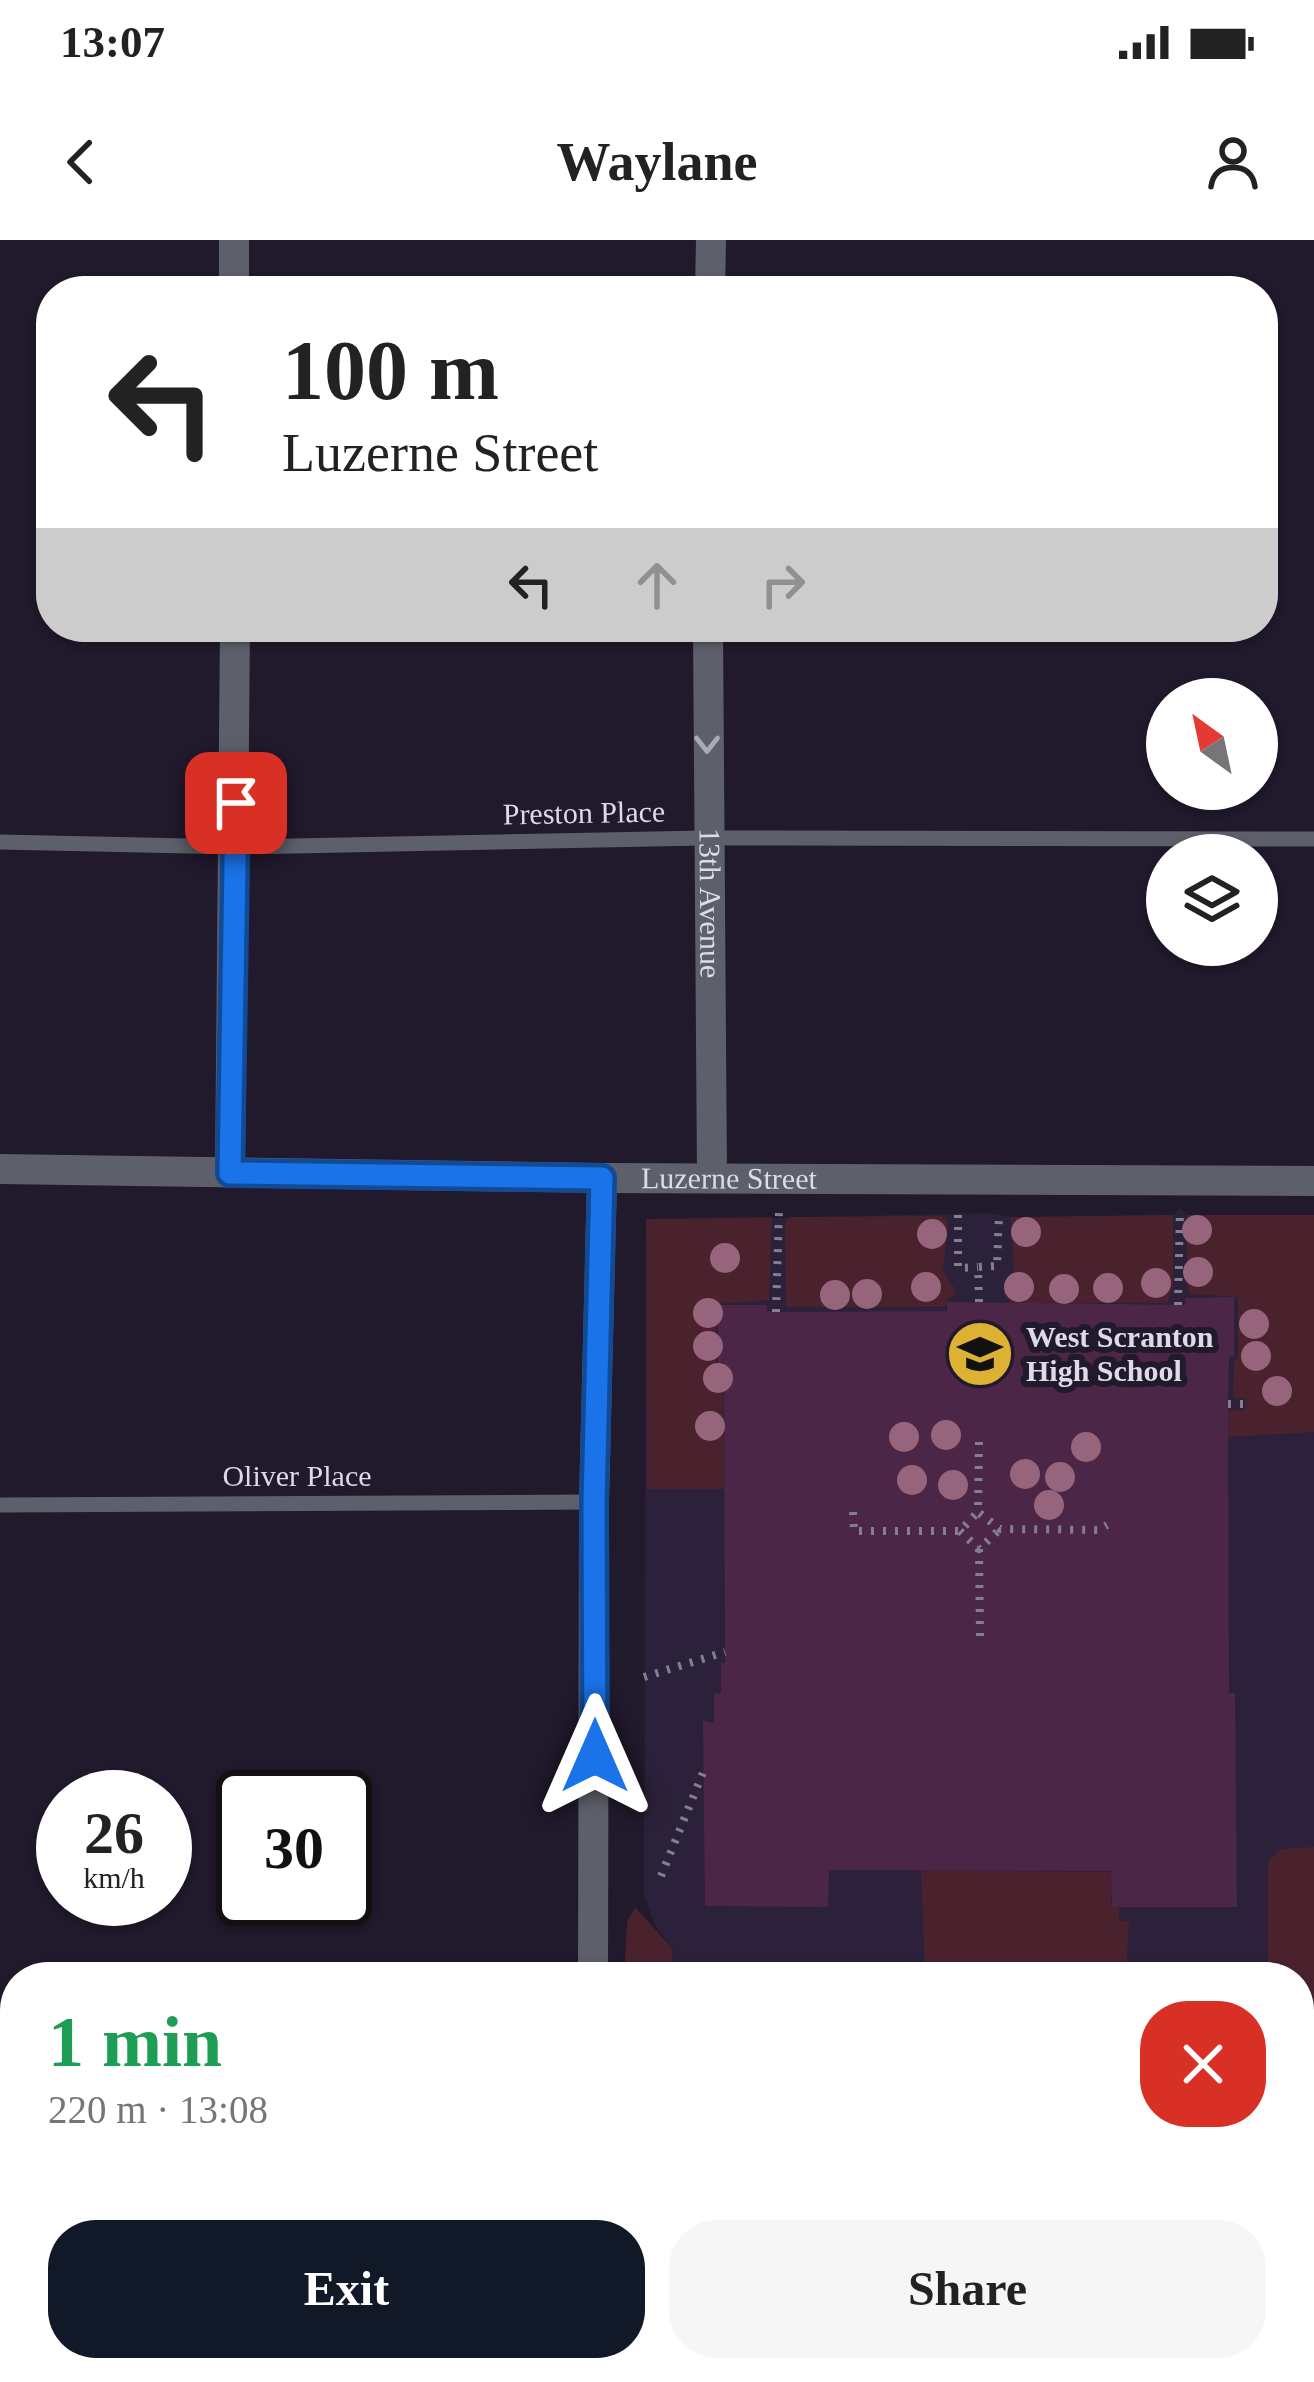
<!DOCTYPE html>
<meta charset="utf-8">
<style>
:root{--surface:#fff;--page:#f6f6f6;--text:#222;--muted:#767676;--accent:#111827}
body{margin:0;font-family:"Times New Roman",serif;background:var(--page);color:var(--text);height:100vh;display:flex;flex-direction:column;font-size:45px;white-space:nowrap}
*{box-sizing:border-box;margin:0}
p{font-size:39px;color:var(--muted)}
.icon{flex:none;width:66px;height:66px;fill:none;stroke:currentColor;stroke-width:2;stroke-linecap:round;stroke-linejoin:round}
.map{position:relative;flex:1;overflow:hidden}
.sheet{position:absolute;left:0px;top:1722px;width:1314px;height:420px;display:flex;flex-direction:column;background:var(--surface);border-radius:48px 48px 0 0;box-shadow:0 3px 9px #0004}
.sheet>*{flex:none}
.guide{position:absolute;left:36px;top:36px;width:1242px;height:366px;border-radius:48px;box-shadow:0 3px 9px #0004;background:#fff;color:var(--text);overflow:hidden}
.needle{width:78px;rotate:327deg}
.tools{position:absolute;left:1146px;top:438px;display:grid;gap:24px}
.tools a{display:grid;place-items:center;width:132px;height:132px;border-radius:50%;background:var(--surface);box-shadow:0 3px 9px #0004;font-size:60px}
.speed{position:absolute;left:36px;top:1530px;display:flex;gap:24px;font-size:60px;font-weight:700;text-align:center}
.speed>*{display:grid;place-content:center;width:156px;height:156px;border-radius:50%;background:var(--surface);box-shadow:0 3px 9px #0004;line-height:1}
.speed small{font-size:30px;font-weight:400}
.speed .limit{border:6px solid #111;border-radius:18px;background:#fff;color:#111}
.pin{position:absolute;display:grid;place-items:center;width:102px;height:102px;color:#fff;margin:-51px;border-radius:24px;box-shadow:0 6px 18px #0006}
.me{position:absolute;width:132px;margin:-66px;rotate:0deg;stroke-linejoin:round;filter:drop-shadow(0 0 9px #0008)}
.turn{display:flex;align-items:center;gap:42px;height:252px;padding:0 48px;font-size:54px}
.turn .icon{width:156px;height:156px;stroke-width:2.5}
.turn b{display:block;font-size:84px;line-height:102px}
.lanes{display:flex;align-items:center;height:114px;padding:0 48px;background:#0003;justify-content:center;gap:60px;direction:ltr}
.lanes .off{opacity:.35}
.round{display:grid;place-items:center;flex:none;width:126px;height:126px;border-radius:48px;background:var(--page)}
.summary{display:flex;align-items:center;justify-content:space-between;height:204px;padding:0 48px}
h1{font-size:72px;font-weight:700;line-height:90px;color:#1e9e55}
.button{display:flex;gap:24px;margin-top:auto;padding:24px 48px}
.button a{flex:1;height:138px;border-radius:48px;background:var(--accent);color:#fff;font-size:48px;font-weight:700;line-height:138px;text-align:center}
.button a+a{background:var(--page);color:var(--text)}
.status{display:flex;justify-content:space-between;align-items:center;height:84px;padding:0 60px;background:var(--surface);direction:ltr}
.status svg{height:33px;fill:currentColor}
header{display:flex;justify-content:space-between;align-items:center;height:156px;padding:0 48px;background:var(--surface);font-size:54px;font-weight:700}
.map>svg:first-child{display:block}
.built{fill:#2b213a}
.green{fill:#49222e}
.building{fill:#4b2647}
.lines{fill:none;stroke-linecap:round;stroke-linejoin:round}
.path{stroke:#847e8e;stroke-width:8;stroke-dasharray:3 9;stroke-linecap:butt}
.service{stroke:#5d606a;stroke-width:15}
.minor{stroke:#5d606a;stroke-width:30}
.tertiary{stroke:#5d606a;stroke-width:30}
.tree{fill:#97657b}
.oneway{stroke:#aba9b5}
.route-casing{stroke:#114b97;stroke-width:30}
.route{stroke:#1a73e8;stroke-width:21}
.labels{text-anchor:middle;stroke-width:12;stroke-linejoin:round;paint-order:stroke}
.street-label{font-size:30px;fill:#dfdae7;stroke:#21192c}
.poi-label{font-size:30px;font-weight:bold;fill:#dfdae7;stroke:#21192c;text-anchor:start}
</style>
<div class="status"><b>13:07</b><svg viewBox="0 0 49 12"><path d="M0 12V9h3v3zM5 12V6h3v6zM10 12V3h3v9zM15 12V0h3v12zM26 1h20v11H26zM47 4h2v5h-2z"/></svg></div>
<header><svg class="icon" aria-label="back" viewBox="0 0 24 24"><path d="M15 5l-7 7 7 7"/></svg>Waylane<svg class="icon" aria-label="person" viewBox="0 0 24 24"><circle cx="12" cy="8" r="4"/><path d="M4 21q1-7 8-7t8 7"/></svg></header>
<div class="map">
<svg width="1314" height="2142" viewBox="0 0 1314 2142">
<rect width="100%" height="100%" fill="#21192c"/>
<g class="built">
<path d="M1180 968 1188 975H1314V1969L1299 1968V1737H674L672 1708 655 1686 644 1656 646 981 989 973 1012 977 1173 975Z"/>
<path d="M0 2048H15V2127H525L524 2142H0Z"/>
</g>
<g class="green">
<path d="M1173 975V1045L1168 1063H1010L1009 1056 1003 1055 1014 1031 1011 977Z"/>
<path d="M1187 975H1314V1192L1228 1197V1171L1245 1169V1159L1233 1158 1234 1121 1238 1117V1057L1190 1054 1187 1045Z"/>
<path d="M942 976 948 982 943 1031 955 1049 954 1057H948L945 1067H786L785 982 789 977Z"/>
<path d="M772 977 769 1060 717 1064 716 1123 723 1127 724 1249H647L646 979Z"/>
<path d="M1314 1607V1960H1299V1737H1268V1622L1281 1609Z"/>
<path d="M921 1630 1111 1632V1667H1119V1681H1129L1126 1737H925Z"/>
<path d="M635 1667 672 1708 674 1737H624L627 1682Z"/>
<path d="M313 2127H527V2142H308Z"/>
</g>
<path class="building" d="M1234 1057V1117L1229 1116 1228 1171 1229 1439V1453H1235L1237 1667H1112L1111 1631 829 1630 828 1667 705 1666 703 1481 714 1483V1454L721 1453V1423H725V1412L724 1122 718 1123V1065H767V1071L776 1072 947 1071V1062L1185 1065V1058Z"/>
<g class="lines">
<g class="path">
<path d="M958 975V1028L978 1027"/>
<path d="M979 1062 978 1027 997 1026 999 973"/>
<path d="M1178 1065 1180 970"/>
<path d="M776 1072 779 971"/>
<path d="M1228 1164H1245"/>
<path d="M979 1202 978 1272 1000 1289 1098 1290 1107 1285"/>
<path d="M853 1272 854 1291H960L978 1272"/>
<path d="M960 1291 979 1309 1000 1289"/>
<path d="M979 1309 980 1396"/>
<path d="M644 1437 725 1412"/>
<path d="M661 1636 704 1530"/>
</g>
<g class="service">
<path d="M0 602 236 607 706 598 1314 599"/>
<path d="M0 1265 594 1262"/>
<path d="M272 2142 275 2127"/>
</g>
<g class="minor">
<path d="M234 0V51"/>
<path d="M710 51 711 0"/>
<path id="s1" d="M708 387 712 936"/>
<path d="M230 933 235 387"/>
<path d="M593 1737 594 1262 602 938"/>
<path d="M0 2050H15"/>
<path d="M550 2142V2127"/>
</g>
<path class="tertiary" id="s2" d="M0 929 602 938 1314 941"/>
</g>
<g class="tree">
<circle cx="1197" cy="990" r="15"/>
<circle cx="1026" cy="992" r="15"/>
<circle cx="932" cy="994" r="15"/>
<circle cx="725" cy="1018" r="15"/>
<circle cx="1198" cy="1032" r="15"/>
<circle cx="1156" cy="1043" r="15"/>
<circle cx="926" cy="1047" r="15"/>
<circle cx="1019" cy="1047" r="15"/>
<circle cx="1108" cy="1048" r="15"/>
<circle cx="1064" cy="1049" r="15"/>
<circle cx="867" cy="1054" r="15"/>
<circle cx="835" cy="1055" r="15"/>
<circle cx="708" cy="1073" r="15"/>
<circle cx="1254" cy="1084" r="15"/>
<circle cx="708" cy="1106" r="15"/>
<circle cx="1256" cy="1116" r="15"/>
<circle cx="718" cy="1138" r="15"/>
<circle cx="1277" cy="1151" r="15"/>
<circle cx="710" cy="1186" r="15"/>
<circle cx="946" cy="1195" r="15"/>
<circle cx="904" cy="1197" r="15"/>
<circle cx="1086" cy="1207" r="15"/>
<circle cx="1025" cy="1234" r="15"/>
<circle cx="1060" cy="1237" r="15"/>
<circle cx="912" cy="1240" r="15"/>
<circle cx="953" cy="1245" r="15"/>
<circle cx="1049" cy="1265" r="15"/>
</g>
<defs><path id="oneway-chevron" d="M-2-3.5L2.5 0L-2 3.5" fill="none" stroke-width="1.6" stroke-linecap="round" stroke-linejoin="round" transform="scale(3)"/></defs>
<use class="oneway" href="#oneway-chevron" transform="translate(707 504) rotate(90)"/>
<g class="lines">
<defs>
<path id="route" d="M236 563 230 933 602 938 594 1262 595 1516"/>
</defs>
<use href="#route" class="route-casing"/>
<use href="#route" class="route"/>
</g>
<defs>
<symbol id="school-disc" viewBox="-11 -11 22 22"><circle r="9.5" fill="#ddb133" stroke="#21192c"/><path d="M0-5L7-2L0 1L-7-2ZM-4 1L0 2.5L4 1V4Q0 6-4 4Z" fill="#111"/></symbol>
</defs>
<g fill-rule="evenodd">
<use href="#school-disc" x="942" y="1076" width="76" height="76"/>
</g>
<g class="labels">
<g class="street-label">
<text transform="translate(584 573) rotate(-1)" y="10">Preston Place</text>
<text dy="10" stroke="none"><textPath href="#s1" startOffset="276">13th Avenue</textPath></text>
<text dy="10" stroke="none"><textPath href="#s2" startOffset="729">Luzerne Street</textPath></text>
<text x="297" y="1246">Oliver Place</text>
</g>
<g class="poi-label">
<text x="1026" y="1107">West Scranton<tspan x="1026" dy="34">High School</tspan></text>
</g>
</g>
</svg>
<div class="tools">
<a><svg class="needle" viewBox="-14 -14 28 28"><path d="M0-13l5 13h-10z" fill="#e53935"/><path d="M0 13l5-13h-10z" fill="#767676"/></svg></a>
<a><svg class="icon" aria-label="layers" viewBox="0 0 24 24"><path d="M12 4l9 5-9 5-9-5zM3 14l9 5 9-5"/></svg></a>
</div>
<div class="speed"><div>26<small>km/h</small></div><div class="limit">30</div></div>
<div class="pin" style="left:236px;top:563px;background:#d93025"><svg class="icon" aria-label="arrive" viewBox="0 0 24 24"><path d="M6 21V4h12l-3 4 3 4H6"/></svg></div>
<svg class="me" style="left:595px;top:1516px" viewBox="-20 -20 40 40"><path d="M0-17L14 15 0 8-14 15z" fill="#1a73e8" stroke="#fff" stroke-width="4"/></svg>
<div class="guide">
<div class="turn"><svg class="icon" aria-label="left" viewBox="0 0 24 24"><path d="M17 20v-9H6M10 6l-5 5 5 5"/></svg><div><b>100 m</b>Luzerne Street</div></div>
<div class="lanes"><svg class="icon" aria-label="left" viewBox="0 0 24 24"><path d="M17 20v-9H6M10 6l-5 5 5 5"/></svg><svg class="icon off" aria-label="ahead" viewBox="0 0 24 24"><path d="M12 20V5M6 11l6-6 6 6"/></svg><svg class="icon off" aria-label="right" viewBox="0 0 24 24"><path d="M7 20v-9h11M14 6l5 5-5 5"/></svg></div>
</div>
<section class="sheet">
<div class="summary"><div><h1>1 min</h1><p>220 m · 13:08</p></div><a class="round" style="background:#d93025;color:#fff"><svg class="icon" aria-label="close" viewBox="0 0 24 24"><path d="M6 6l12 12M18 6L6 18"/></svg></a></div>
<div class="button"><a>Exit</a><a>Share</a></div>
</section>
</div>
